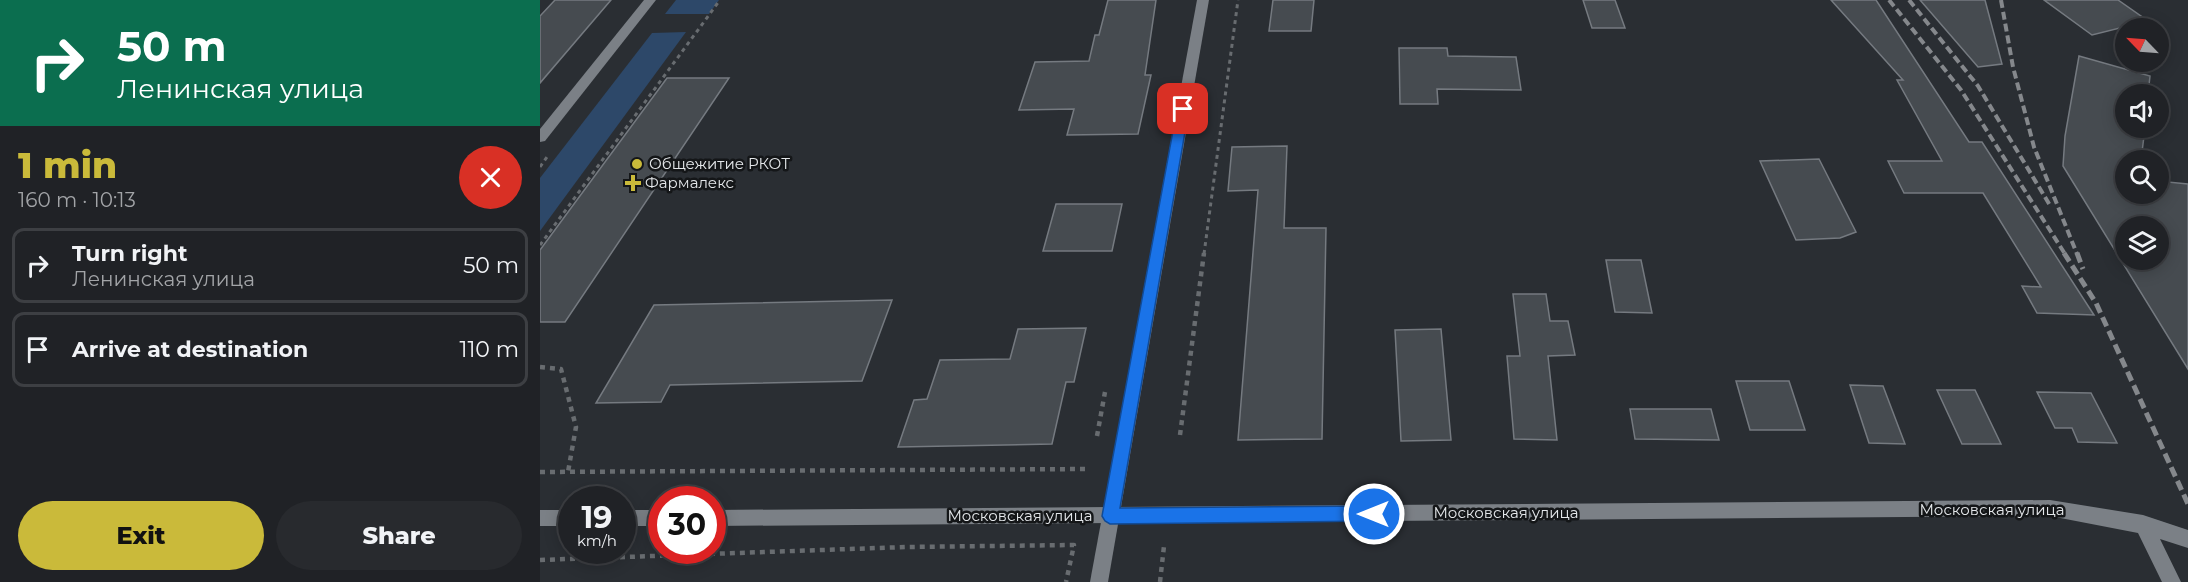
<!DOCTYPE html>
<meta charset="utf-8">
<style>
:root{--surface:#202226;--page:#282a2e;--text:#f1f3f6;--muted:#a2a4a7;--line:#3d3f43;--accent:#caba3a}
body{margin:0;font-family:Montserrat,sans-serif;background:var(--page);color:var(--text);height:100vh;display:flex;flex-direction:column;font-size:22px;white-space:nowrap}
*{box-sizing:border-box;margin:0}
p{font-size:20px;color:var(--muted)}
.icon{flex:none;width:33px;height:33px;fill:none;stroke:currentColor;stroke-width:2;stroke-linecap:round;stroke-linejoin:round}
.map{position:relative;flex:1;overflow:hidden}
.side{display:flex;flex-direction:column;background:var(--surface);width:540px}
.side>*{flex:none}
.top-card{background:#0b6e4f;color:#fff;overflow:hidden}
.needle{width:39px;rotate:295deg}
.tools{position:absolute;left:1575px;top:18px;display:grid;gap:12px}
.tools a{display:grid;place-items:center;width:54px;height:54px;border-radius:50%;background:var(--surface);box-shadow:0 3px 15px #0003,0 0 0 2px var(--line);font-size:30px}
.speed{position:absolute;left:18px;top:486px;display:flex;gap:12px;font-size:30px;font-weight:700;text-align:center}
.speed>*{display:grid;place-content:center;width:78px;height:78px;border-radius:50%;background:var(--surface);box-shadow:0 3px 15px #0003,0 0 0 2px var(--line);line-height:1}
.speed small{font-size:15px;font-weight:400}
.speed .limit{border:9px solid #d22;background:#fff;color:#111}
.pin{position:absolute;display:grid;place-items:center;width:51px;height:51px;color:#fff;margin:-26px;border-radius:12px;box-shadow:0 3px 9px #0006}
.me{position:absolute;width:66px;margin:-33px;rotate:270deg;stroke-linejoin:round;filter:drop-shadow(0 0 4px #0008)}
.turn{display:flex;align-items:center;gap:21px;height:126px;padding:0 18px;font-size:27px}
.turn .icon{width:78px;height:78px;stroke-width:2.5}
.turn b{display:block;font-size:42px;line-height:51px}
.round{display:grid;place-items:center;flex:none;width:63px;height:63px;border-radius:32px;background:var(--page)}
.headline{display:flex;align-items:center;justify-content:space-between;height:102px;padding:0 18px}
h1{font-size:36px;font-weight:800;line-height:45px;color:var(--accent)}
.primary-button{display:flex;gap:12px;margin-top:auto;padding:12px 18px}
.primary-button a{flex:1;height:69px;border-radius:36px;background:var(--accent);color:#111;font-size:24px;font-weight:800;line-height:69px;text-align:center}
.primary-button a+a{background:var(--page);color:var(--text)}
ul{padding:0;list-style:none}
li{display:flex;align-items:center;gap:18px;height:75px;margin:0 12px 9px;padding:0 6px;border:3px solid var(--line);border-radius:12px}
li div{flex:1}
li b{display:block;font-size:22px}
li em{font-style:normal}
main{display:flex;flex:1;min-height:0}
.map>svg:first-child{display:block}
.green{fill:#2d4869}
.building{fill:#464b50;stroke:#757a80;stroke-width:1.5;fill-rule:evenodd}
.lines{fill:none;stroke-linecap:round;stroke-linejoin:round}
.path-far1{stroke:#686c70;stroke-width:3;stroke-dasharray:4 4;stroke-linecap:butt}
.path{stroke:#686c70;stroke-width:4.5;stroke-dasharray:5 5;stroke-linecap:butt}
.minor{fill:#7b8086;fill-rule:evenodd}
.secondary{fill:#7b8086;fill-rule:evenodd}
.rail-far1{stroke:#85888c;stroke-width:4;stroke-dasharray:8 4;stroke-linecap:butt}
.rail{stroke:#85888c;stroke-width:5;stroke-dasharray:10 5;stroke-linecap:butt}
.route{fill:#1a73e8;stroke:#114b97;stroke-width:1.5}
.poi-dot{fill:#caba3a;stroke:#141618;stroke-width:2}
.labels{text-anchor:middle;stroke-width:5;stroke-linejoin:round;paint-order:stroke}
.poi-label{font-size:15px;fill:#e4e7ea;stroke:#141618;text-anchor:start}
.street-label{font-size:15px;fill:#e4e7ea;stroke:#141618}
</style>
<main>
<section class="side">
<div class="top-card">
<div class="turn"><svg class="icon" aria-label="right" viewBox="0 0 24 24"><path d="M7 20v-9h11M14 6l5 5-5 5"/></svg><div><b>50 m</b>Ленинская улица</div></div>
</div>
<div class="headline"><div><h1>1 min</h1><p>160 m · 10:13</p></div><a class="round" style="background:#d93025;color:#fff"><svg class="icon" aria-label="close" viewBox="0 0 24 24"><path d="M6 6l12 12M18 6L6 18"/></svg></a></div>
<ul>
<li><svg class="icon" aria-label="right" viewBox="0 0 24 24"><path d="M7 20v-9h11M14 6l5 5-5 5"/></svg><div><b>Turn right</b><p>Ленинская улица</p></div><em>50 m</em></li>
<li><svg class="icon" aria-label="arrive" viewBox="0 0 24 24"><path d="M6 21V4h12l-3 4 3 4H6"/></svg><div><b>Arrive at destination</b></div><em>110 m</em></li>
</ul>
<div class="primary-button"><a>Exit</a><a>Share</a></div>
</section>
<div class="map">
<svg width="1648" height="582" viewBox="0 0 1648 582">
<rect width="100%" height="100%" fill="#2a2e33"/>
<g class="green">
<path d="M136 0H179L169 14H125Z"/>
<path d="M146 32 0 231V178L112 33Z"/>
</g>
<g class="building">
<path d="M15 0H71L0 83V16Z"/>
<path d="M568 0H616L605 75H611L598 134 527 135 534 109 479 110 495 62 549 61 555 35H559Z"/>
<path d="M733 0H774L771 31H729Z"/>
<path d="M1043 0H1075L1085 28H1052Z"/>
<path d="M1291 0H1336L1429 142H1442L1554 315 1497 313 1482 286 1501 287 1443 193H1364L1348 161H1402L1357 80H1363Z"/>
<path d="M1380 0H1445L1462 64 1438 67Z"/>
<path d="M1504 0H1578L1608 21 1552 35Z"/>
<path d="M859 48H907L908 56 976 57 981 90 897 89 898 104H860Z"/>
<path d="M1539 56 1610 76 1608 94H1586V128H1605L1601 160H1586V194H1618V181L1648 184V369L1523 166 1525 136ZM1586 226H1618V260H1586Z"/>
<path d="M127 78H189L25 322H0V250Z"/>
<path d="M747 146 744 228H786L782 439 698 440 718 190 688 191 692 147Z"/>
<path d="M1279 159 1316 232 1300 238 1256 240 1220 161Z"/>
<path d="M516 204H582L572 251H503Z"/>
<path d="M1066 260H1101L1112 313 1075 312Z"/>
<path d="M973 294H1006L1010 321H1028L1035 355 1008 356 1017 440 974 439 967 356H980Z"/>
<path d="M352 300 322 381 130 385 121 402 56 403 114 305Z"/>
<path d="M546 328 534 382H526L512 444 358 447 374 400 387 399 400 360 470 359 478 329Z"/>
<path d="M901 329 911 440 861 441 855 330Z"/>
<path d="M1196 381H1249L1265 430H1210Z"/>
<path d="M1310 385 1343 386 1365 444 1329 443Z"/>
<path d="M1397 390H1435L1461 444H1422Z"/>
<path d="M1497 392 1551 393 1577 443 1538 442 1532 428H1515Z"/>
<path d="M1090 409H1171L1179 440 1095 439Z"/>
</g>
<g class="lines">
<g class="path-far1">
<path d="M0 167 7 157"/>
<path d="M0 245 180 0"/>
<path d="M664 254 698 0"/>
</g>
<g class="path">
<path d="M0 367 21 369 36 427 28 472"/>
<path d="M640 435 664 253"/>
<path d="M557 436 565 392"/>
<path d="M0 472 549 469"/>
<path d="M0 560 366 547 534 545 526 582"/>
<path d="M620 582 624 546"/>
</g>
<g class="minor">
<path d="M104 0H116L5 141 0 142V129Z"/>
<path d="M1510 500 1603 515 1648 530V548L1620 539 1641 582H1622L1598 533 1510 516 172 526V510Z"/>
<rect x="0" y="510" width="32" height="16"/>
<rect x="82" y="510" width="40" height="16"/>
</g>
<path class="secondary" d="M657 0H669L568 582H550Z"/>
<g class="rail-far1">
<path d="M1349 0 1421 90 1525 254"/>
<path d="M1369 0 1438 86 1511 207"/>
<path d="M1461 0 1473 67 1494 147 1537 254"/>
</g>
<g class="rail">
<path d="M1524 253 1556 303 1648 504"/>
<path d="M1537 253 1543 269"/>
</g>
</g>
<path class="route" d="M643 105 649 109 580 508 834 506 840 508 843 514 840 519 834 521 570 524 565 521 562 516 637 109Z"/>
<g class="poi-dot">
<circle cx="97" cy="164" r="6"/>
<path d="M90 174h6v6h6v6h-6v6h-6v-6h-6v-6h6z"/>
</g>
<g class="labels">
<g class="poi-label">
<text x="109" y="169">Общежитие РКОТ</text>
<text x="105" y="188">Фармалекс</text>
</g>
<g class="street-label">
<text x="1452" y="515">Московская улица</text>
<text x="966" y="518">Московская улица</text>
<text x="480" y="521">Московская улица</text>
</g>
</g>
</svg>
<div class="tools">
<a><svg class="needle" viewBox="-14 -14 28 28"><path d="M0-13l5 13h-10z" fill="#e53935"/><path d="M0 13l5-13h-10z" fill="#a2a4a7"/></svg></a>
<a><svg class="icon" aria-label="sound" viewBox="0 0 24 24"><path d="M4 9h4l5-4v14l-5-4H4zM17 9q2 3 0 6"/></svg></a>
<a><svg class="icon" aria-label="search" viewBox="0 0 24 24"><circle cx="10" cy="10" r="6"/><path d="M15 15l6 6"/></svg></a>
<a><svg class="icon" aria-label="layers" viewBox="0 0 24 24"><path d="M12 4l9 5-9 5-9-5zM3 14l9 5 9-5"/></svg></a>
</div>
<div class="speed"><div>19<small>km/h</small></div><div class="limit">30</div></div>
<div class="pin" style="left:643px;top:109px;background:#d93025"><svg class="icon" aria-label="arrive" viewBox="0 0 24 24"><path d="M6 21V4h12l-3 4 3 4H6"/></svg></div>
<svg class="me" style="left:834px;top:514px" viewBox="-20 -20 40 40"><circle r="17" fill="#1a73e8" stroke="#fff" stroke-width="3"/><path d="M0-11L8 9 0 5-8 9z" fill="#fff"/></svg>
</div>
</main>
